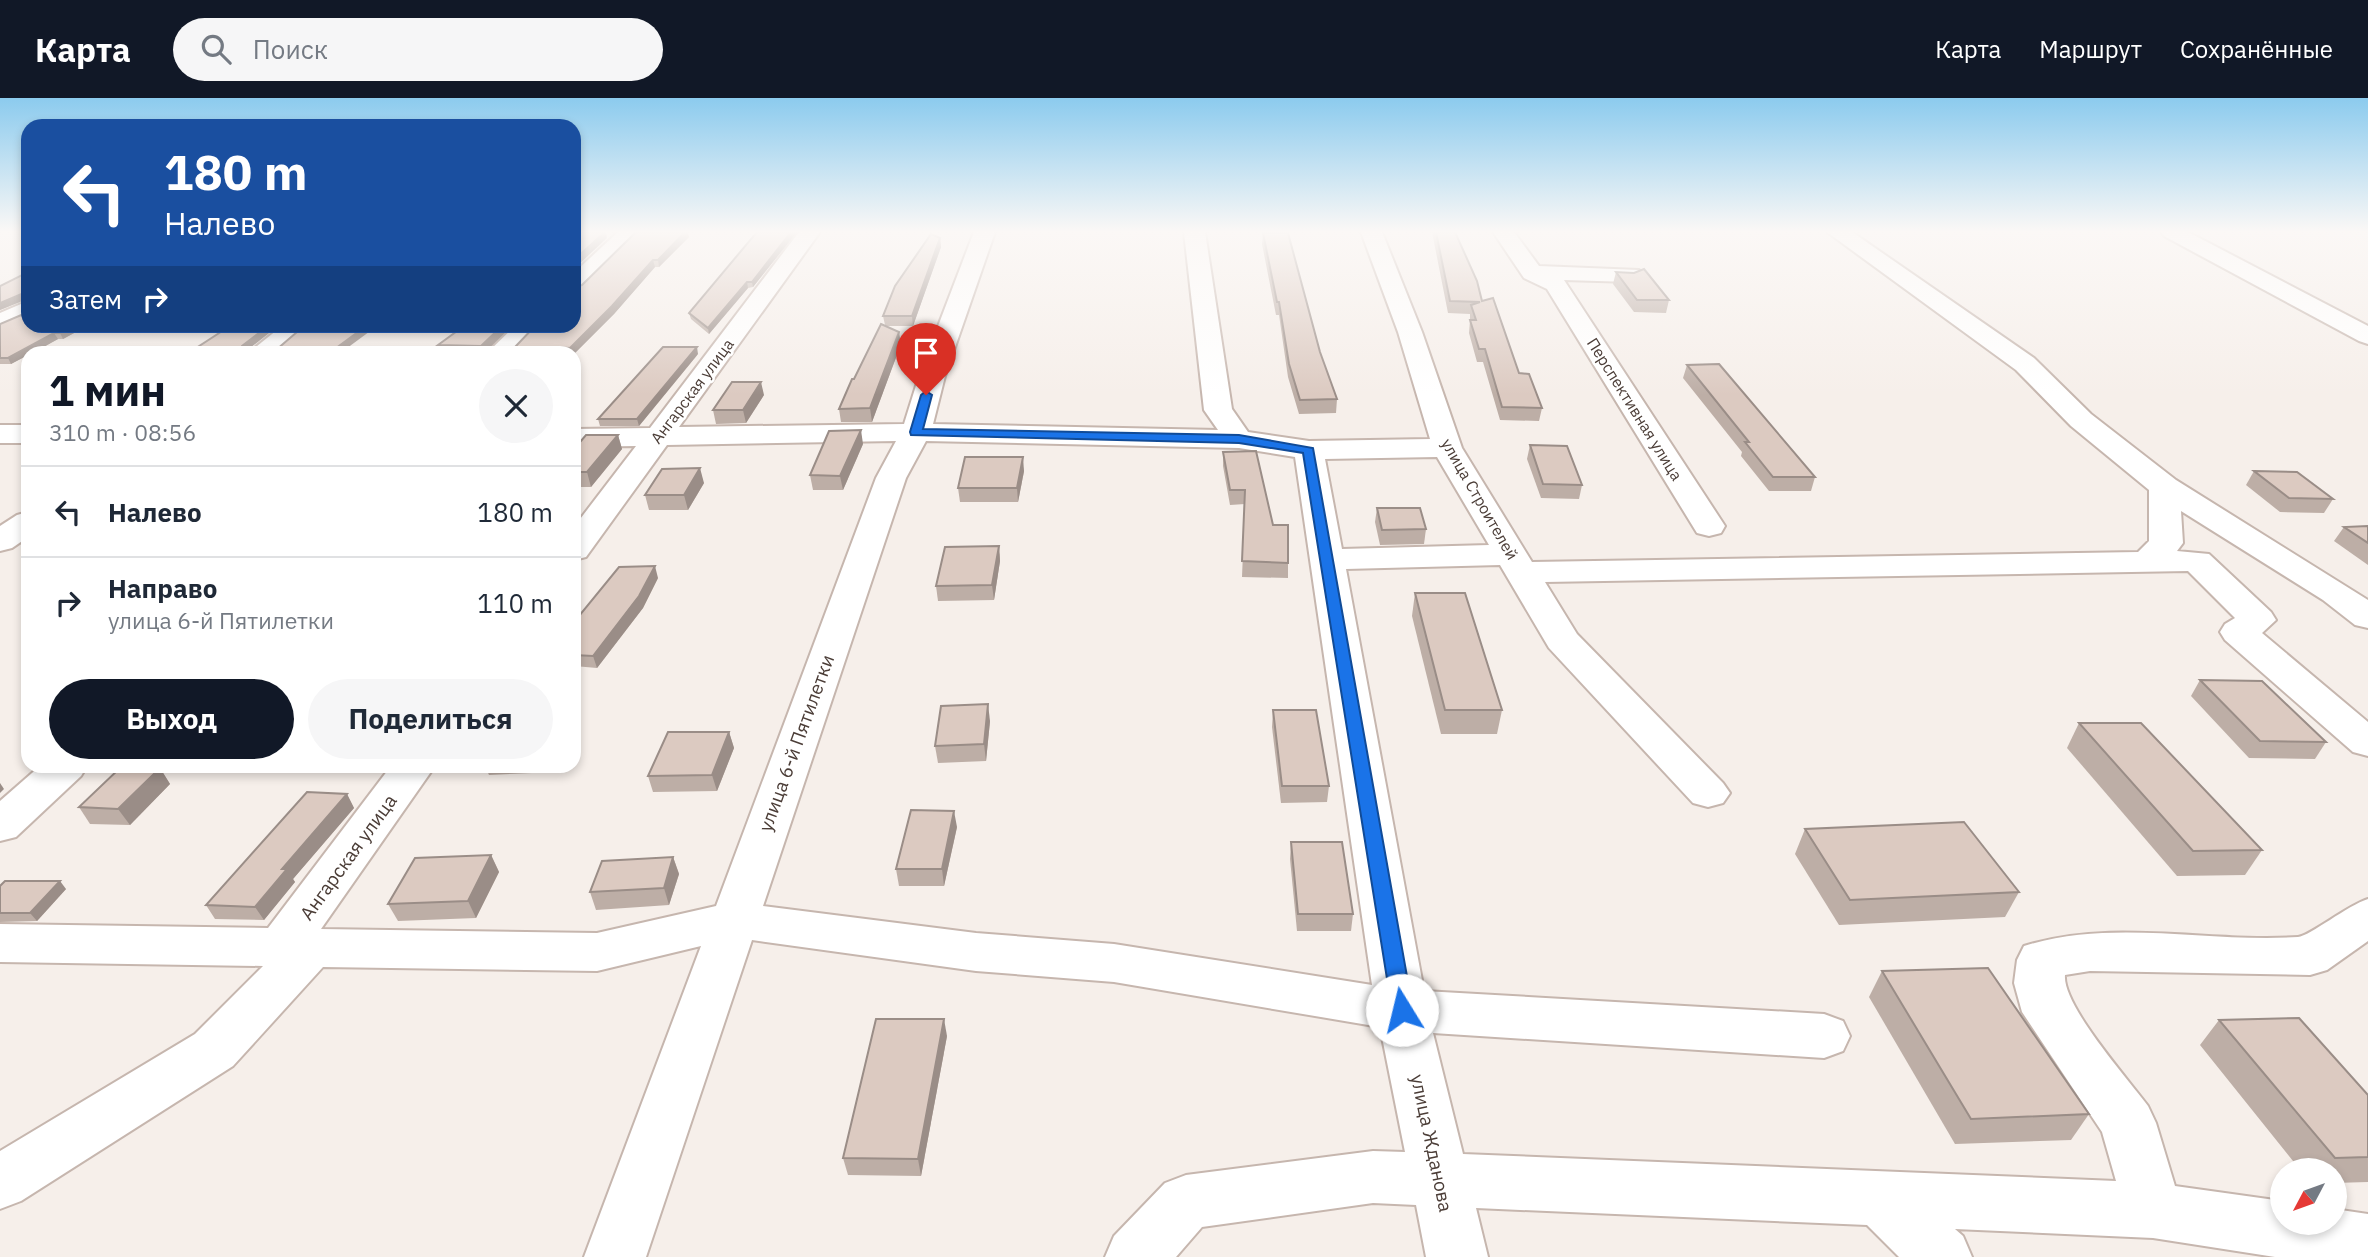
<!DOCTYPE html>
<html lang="ru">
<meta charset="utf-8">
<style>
:root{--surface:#fff;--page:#f6f6f7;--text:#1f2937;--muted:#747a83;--line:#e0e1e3;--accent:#111827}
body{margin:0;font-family:"IBM Plex Sans",sans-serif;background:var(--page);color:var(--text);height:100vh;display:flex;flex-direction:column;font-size:26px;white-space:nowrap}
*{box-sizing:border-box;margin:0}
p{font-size:23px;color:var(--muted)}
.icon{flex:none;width:38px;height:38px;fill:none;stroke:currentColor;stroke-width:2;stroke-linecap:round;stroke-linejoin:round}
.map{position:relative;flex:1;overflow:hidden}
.sheet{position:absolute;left:21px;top:248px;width:560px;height:427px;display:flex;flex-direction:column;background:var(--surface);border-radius:21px;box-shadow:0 4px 10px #0003}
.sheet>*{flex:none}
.hud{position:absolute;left:21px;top:21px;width:560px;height:214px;border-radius:21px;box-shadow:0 4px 10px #0003;background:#1a4fa0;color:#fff;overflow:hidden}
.needle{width:46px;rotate:229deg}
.controls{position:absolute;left:2270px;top:1060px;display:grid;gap:14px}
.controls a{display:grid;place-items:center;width:77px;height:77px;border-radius:50%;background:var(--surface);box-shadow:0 4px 10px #0003;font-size:35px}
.pin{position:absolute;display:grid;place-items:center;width:60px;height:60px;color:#fff;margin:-72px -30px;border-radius:50% 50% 50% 0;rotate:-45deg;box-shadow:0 0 7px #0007}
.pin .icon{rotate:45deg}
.me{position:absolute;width:77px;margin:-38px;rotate:351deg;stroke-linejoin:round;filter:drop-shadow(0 0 5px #0008)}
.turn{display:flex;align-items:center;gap:24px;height:147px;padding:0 28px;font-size:32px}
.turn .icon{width:91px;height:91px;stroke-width:2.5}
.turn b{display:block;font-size:49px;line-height:60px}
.then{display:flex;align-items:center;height:66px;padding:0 28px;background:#0003;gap:14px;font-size:26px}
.round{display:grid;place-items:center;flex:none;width:74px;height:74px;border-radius:37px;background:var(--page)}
.headline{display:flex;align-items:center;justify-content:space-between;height:119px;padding:0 28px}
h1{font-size:42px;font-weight:700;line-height:52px;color:var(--accent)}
.primary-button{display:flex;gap:14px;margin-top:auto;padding:14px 28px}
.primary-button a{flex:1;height:80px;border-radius:42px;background:var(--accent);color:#fff;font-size:28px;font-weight:700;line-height:80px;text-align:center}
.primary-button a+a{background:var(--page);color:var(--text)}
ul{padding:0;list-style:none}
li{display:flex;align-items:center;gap:21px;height:91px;padding:0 28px;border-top:2px solid var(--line)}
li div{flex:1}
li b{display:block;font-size:26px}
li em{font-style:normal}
header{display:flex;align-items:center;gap:42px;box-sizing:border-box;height:98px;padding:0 35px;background:var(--accent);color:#fff}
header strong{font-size:33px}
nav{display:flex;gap:38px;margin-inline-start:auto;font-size:24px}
.search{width:490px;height:63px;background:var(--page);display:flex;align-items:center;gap:18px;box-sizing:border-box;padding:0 24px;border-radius:38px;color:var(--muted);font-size:26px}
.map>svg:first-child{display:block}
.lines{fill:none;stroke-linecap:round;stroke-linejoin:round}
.minor-casing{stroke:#c6b6ae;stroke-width:4}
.minor{fill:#fff;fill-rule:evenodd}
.wall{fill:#bdaea6}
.shaded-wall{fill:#9a8d87}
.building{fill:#dccac1;stroke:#9a8d87;stroke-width:2}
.route{fill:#1a73e8;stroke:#114b97;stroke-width:2}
.labels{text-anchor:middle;stroke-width:5;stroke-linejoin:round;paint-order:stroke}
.far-street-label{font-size:16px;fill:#4b3d37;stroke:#fff}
.street-label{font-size:19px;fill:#4b3d37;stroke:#fff}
</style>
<header>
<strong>Карта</strong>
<div class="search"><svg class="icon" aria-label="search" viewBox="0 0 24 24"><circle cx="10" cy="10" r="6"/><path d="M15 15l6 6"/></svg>Поиск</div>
<nav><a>Карта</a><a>Маршрут</a><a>Сохранённые</a></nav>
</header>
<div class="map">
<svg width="2368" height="1159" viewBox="0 0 2368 1159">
<rect width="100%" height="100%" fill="#f6efea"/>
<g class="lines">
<defs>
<g id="minor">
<path d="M618 134H641L582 192 574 194V175Z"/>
<path d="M799 134H820L679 329 904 326 919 278 974 134H995L945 278 933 326 1218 332 1204 312 1184 134H1205L1232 311 1248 334 1309 343 1430 341 1398 234 1361 134H1382L1422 234 1462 350 1532 464 2138 454 2149 443V392L2071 328 2016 272 1827 134H1852L2034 260 2091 316 2176 382 2368 502V530L2355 527 2323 502 2181 413 2183 445 2177 453 2209 456 2271 514 2276 522 2262 535 2368 624V658L2353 654 2225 542 2220 534 2225 526 2235 520 2188 473 1545 484 1577 536 1723 685 1730 695 1723 705 1708 709 1693 705 1549 550 1500 467 1346 471 1424 893 1824 916 1843 923 1850 938 1843 953 1824 960 1433 935 1463 1056 2116 1083 2102 1034 2022 914 2014 885 2017 862 2024 848C2113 820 2207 845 2298 839 2310 838 2348 807 2368 801V843L2327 872 2310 877 2090 873 2065 877C2062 907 2128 981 2148 1008L2156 1025 2175 1088 2282 1103V1125H2334V1111L2368 1116V1159H2275L2153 1140 1955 1131 1963 1138 1972 1159H1899L1867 1127 1476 1110 1488 1159H1426L1416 1107 1373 1105 1202 1129 1176 1159H1105L1114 1138 1165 1085 1186 1077 1373 1053 1405 1054 1380 929 1114 884 976 873 752 842 646 1159H584L701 848 597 873 323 869 233 968 21 1103 0 1111V1053L195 936 263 868 0 864V826L268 830 391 668H435L321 831 597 835 716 808 876 380 896 343 667 347 586 459 574 462V429L636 348 574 349V331L650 330ZM926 343 1239 350 1295 359 1372 887 1114 846 976 835 763 808 906 380ZM1437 359 1489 447 1342 451 1325 361Z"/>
<path d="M1493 134H1514L1539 168 1639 172 1642 177 1639 182 1631 184 1564 182 1725 428 1721 435 1709 438 1697 435 1547 191 1524 180Z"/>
<path d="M2161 134H2188L2368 228V246L2359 243 2164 138Z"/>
<path d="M28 203V219L0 231V215Z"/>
<path d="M282 228H309L277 256H247Z"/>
<path d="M515 228H541L514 256H486Z"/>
<rect x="0" y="327" width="28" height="18"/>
<path d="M28 414V439L12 450 0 453V428L17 417Z"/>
<path d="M40 668H87L81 678 16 739 0 743V703Z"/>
</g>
</defs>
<use href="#minor" class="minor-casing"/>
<use href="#minor" class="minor"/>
</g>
<g class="wall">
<path d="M757 134H797L753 189 748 190 709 236 691 221 689 215Z"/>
<path d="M1432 134H1455L1482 203 1519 275 1542 310 1539 323 1500 322 1483 264H1477L1469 235 1470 222V216L1448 215Z"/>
<path d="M1263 135 1320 254 1337 301 1336 315 1299 316 1288 279 1279 217H1276L1262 146Z"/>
<path d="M689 139 659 169H655L614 216 574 256H517L515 249 582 187Z"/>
<path d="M940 140 941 149 913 228H886L901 246 872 324H841L839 311 885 227 883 218Z"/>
<path d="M28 174V228H87L63 241H58L31 256H28V257L11 266H0V226L26 215 27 201 0 212V188Z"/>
<path d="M1616 174 1634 175 1669 202 1666 215 1634 214 1613 186Z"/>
<path d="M464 228H512L484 256 441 255 438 247Z"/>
<path d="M698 256 639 328H600L598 321Z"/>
<path d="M1687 267 1815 379 1811 393H1769L1741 358 1742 354 1683 280Z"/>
<path d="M764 297 746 325 716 326 713 312Z"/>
<path d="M618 337 622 351 591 389H574V351Z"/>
<path d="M863 346 843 392H813L810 377Z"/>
<path d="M1530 347 1582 387 1579 401 1541 400 1527 361Z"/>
<path d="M1223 354 1273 427 1288 465V480L1242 479 1245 406 1230 407 1223 368Z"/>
<path d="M1024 373 1018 404H960L958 390Z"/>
<path d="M2254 373 2333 401 2324 415 2280 414 2246 387Z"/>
<path d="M704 385 688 412H649L645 397Z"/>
<path d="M1377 410 1426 431 1424 446 1380 447 1375 424Z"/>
<path d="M2368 428V467L2334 443 2344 429Z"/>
<path d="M999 448 1000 463 994 502 938 503 936 488Z"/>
<path d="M658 480 643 510 597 570 574 568V524Z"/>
<path d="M1415 495 1502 612 1497 636H1441L1412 518Z"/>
<path d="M2200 582 2326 644 2315 661 2249 660 2191 598Z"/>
<path d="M1273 612 1329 688 1327 704 1281 705 1272 629Z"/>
<path d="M990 623 986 663 938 665 935 648Z"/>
<path d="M2079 625 2262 752 2245 777 2177 778 2067 650Z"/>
<path d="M729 634 734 650 717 693 653 694 648 678Z"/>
<path d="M485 668H536L532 675 489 677Z"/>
<path d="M160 670 170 686 130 727 90 726 79 709Z"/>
<path d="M347 696 354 710 293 781 295 784 264 822 215 821 206 807Z"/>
<path d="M957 729 944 788H899L896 771Z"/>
<path d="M1805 731 2019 794 2005 819 1839 827 1795 756Z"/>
<path d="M1291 744 1353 816 1351 833H1297L1290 761Z"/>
<path d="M491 757 499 774 476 820 398 823 388 806Z"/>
<path d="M673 759 679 776 669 807 596 812 590 794Z"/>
<path d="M0 788 66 791 37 823 0 824Z"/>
<path d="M1882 873 2089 1016 2071 1042 1955 1046 1869 899Z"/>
<path d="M2219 922 2368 997V1084L2334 1085V1073H2301L2200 947Z"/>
<path d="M947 938 921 1078 848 1077 843 1060Z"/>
</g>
<g class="shaded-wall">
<path d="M605 134H606L607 140 574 171V162Z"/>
<path d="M685 134H688L689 139 659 169 658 162Z"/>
<path d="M791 134H797L753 189 752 184Z"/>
<path d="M940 140 941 149 913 228 912 218Z"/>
<path d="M653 162 655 169 614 216 574 256H572L570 250Z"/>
<path d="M747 184 748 190 709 236 708 230Z"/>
<path d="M24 195 27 201 0 212V205Z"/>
<path d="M73 228H87L63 241 60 235Z"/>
<path d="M268 228H278L245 254 242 251V248Z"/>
<path d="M366 228H377L339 256H328Z"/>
<path d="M502 228H512L483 256 481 248Z"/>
<path d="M899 234 901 246 872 324 870 310Z"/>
<path d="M54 235 58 241 31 256H28V257L11 266 8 260Z"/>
<path d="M697 249 698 256 639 328 637 321Z"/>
<path d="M761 284 764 297 746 325 743 312Z"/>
<path d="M861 332 863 346 843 392 840 378Z"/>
<path d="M618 337 622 351 591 389 587 374Z"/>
<path d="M1023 359 1024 373 1018 404 1017 390Z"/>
<path d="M700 370 704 385 688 412 684 397Z"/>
<path d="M999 448 1000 463 994 502 992 487Z"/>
<path d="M655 468 658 480 643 510 597 570 593 558Z"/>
<path d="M988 606 990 623 986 663 984 646Z"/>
<path d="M729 634 734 650 717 693 712 677Z"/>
<path d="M530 668H536L532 675Z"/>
<path d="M160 670 170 686 130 727 118 711Z"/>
<path d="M0 685 4 691 0 695Z"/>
<path d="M347 696 354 710 293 781 295 784 264 822 255 809 282 771Z"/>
<path d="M954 713 957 729 944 788 942 771Z"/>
<path d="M491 757 499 774 476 820 468 803Z"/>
<path d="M673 759 679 776 669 807 664 790Z"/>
<path d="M60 783 66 791 37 823 30 815Z"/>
<path d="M944 921 947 938 921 1078 918 1061Z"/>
</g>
<g class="building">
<path d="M574 134H605L574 162Z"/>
<path d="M636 134H685L658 162H653L612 208 570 250 542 249 549 256H533L539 249H515L535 228H574V189L582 187Z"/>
<path d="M757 134H791L752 184H747L708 230 689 215Z"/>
<path d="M1436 134H1455L1477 183 1482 203 1493 200 1519 275 1529 276 1542 310 1502 309 1485 251H1479L1470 222H1476L1471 207 1480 204 1450 203Z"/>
<path d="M1263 135H1288L1320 254 1337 301 1300 302 1289 266 1279 204H1277Z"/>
<path d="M931 136 940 140 912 218H883L895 188Z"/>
<path d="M1644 171 1669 202H1637L1616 174 1634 175Z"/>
<path d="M28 174V228H73L60 235H54L8 260H0V226L26 215 27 197 24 195 0 205V188Z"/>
<path d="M881 226 899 234 870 310 839 311 852 281H854Z"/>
<path d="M230 228H268L242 248V251L276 252 304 228H366L328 256H187Z"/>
<path d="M464 228H502L481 248 438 247Z"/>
<path d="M663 249H697L637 321H598Z"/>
<path d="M1719 266 1815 379H1773L1745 344H1749L1687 267Z"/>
<path d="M732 284H761L743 312H713Z"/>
<path d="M861 332 840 378 810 377 829 333Z"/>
<path d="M586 337H618L587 374H574V351Z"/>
<path d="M1530 347 1567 348 1582 387 1543 386Z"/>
<path d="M1256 353 1273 427H1288V465L1242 463 1245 392H1230L1223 354Z"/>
<path d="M965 359H1023L1017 390H958Z"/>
<path d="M700 370 684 397H645L662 371Z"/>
<path d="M2254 373 2297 374 2333 401 2289 400Z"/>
<path d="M1377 410H1420L1426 431 1382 432Z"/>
<path d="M2368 428V445L2344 429Z"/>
<path d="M999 448 992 487 936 488 945 449Z"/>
<path d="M655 468 639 498 593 558 574 557V524L619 469Z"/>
<path d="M1415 495H1465L1502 612H1445Z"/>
<path d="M2200 582 2262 583 2326 644 2260 643Z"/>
<path d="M988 606 984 646 935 648 941 608Z"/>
<path d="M1273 612H1316L1329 688H1282Z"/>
<path d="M2079 625H2141L2262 752 2193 753Z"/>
<path d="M668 634H729L712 677 648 678Z"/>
<path d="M121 669 160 670 118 711 79 709Z"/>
<path d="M307 694 347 696 282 771H287L255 809 206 807Z"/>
<path d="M911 712 954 713 942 771H896Z"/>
<path d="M1964 724 2019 794 1850 802 1805 731Z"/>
<path d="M1291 744H1342L1353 816H1298Z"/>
<path d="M491 757 468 803 388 806 415 760Z"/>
<path d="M673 759 664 790 590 794 602 763Z"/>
<path d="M5 783H60L30 815H0V788Z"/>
<path d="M1988 870 2089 1016 1971 1021 1882 873Z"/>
<path d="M2299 920 2368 997V1059L2335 1060 2219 922Z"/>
<path d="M876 921H944L918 1061 843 1060Z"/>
</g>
<linearGradient id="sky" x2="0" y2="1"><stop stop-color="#8ccbee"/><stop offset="0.45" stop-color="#fbf8f6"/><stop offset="1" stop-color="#fbf8f6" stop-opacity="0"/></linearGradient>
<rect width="2368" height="297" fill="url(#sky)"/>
<path class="route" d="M926 293 932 297 923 331 1239 337 1313 350 1413 912 1410 918 1402 921 1395 918 1392 912 1303 355 1239 345 911 337 910 334 921 297Z"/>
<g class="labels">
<g class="far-street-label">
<text transform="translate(692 293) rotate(-53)" y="6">Ангарская улица</text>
<text transform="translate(1635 311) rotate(58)" y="6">Перспективная улица</text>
<text transform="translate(1480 401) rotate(60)" y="6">улица Строителей</text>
</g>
<g class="street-label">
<text transform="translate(796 645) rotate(-70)" y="7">улица 6-й Пятилетки</text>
<text transform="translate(348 759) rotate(-54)" y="7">Ангарская улица</text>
<text transform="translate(1432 1045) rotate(78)" y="7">улица Жданова</text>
</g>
</g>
</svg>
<div class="controls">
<a><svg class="needle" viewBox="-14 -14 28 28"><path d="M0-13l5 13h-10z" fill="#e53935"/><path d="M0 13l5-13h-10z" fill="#747a83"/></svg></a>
</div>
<div class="pin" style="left:926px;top:297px;background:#d93025"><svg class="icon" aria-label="arrive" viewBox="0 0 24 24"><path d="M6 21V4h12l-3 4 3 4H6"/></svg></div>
<svg class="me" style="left:1402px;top:912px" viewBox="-20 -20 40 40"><circle r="19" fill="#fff"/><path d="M0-13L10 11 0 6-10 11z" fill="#1a73e8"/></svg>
<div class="hud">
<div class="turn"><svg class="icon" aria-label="left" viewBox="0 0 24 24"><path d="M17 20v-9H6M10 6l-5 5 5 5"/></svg><div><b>180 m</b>Налево</div></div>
<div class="then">Затем<svg class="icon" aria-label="right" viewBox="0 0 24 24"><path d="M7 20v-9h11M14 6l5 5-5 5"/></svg></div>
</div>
<section class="sheet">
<div class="headline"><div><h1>1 мин</h1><p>310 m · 08:56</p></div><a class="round"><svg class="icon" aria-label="close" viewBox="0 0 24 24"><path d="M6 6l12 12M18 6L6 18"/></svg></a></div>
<ul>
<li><svg class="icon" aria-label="left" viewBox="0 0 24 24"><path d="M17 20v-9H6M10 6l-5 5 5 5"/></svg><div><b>Налево</b></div><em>180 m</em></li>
<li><svg class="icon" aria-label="right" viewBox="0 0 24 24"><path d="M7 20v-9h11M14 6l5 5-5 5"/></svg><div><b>Направо</b><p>улица 6-й Пятилетки</p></div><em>110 m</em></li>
</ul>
<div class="primary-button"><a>Выход</a><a>Поделиться</a></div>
</section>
</div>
